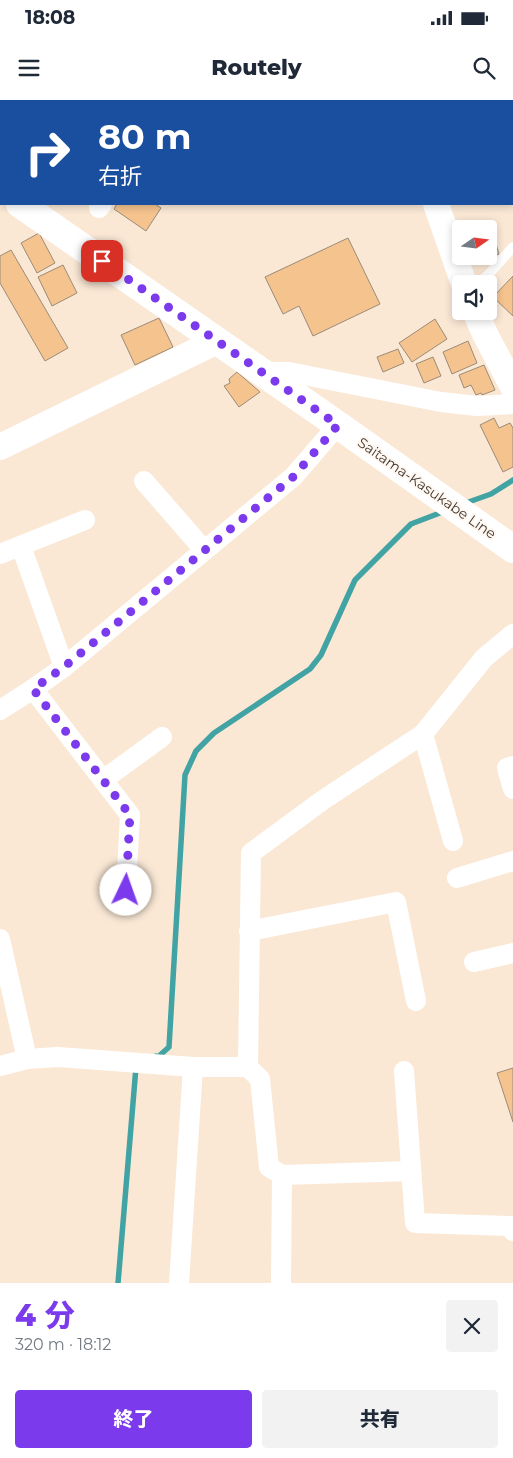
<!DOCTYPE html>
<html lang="ja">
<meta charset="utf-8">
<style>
:root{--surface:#fff;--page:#f2f2f3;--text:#1f2937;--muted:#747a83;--accent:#7c3aed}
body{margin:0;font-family:Montserrat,"Noto Sans JP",sans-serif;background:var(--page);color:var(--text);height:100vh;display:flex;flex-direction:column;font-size:19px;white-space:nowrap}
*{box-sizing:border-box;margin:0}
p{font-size:16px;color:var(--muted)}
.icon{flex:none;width:28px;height:28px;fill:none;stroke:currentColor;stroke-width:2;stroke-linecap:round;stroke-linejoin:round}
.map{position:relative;height:1183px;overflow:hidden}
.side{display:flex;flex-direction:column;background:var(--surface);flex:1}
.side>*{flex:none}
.guide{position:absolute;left:0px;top:0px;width:514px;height:105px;box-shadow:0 2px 8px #0003;background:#1a4fa0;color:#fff;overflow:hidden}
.needle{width:32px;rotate:76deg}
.tools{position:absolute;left:452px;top:120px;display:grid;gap:10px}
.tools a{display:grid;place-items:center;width:45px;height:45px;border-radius:5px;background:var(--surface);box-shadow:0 2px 8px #0003;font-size:25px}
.pin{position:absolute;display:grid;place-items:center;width:42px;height:42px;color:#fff;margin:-21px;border-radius:10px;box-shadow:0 2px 8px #0006}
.me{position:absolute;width:55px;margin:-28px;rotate:3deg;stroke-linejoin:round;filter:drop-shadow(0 0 4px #0008)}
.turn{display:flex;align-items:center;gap:18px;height:105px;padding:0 15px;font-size:22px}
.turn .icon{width:65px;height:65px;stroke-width:2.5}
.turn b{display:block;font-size:35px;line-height:42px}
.round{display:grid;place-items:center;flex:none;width:52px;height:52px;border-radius:5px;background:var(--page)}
.summary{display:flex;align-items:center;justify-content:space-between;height:85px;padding:0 15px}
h1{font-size:30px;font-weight:800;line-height:38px;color:var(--accent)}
.primary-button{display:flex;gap:10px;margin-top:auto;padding:10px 15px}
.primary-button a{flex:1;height:58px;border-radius:5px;background:var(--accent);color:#fff;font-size:20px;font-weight:800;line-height:58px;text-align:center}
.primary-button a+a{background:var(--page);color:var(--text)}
.status{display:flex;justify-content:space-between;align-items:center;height:35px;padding:0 25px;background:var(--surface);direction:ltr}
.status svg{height:14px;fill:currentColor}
header{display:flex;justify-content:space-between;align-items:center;height:65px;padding:0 15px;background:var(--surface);font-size:22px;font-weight:800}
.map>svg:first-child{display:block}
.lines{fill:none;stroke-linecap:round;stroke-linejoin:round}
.stream{stroke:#42a3a4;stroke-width:5.5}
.building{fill:#f5c38d;stroke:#9b8b7a}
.service{stroke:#fff;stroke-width:10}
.minor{stroke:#fff;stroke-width:20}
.tertiary{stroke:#fff;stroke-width:26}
.primary{stroke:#fff;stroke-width:28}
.route{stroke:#7c3aed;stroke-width:9;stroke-dasharray:0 16.2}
.labels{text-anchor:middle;stroke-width:4;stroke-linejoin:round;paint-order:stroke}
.street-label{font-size:14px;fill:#3f3831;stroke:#fff7f0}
</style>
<div class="status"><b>18:08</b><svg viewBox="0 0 49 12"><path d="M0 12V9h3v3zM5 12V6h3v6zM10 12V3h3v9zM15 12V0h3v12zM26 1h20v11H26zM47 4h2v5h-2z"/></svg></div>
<header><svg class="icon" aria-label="menu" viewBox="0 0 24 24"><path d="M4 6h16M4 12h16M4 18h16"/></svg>Routely<svg class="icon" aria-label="search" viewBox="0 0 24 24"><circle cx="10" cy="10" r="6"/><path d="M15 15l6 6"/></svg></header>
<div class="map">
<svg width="513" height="1183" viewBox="0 0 513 1183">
<rect width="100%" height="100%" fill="#fae8d5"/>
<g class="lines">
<g class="stream">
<path d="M463 404 491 394 513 380"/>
<path d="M156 956 158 957 169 947 185 675 196 651 214 633 310 569 321 555 355 480 411 424 445 411"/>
<path d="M118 1183 136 967"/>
</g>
</g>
<g class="building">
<path d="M117 104H155L161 108 146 131 114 109Z"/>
<path d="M492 131 499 154 477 161 476 156H489V132Z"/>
<path d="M39 133 55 163 37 173 21 143Z"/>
<path d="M348 138 380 204 313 236 299 206 283 214 265 177Z"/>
<path d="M11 150 68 248 45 261 0 183V156Z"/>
<path d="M63 165 77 193 52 206 38 177Z"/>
<path d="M513 176V216L493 197Z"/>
<path d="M159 218 173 247 135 265 121 235Z"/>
<path d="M435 219 447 239 412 262 399 243Z"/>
<path d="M468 241 477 263 452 274 443 252Z"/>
<path d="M398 249 404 263 383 272 377 257Z"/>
<path d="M433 257 441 276 424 283 416 264Z"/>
<path d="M484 265 495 290 482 295 481 293 476 295 471 285 464 288 459 275Z"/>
<path d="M237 272 260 292 239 307 224 286 230 283 229 279Z"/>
<path d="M494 318 499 328 510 323 513 328V367L503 372 480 325Z"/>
<path d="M513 968V1022L497 973Z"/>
</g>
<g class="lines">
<path class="service" d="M477 184 488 175 513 147"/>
<g class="minor">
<path d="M171 0 173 1"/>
<path d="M312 0 313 1"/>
<path d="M342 1 344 0"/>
<path d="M429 1 430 0"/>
<path d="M99 108 102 104"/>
<path d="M261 272H289L441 302 477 306 513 304"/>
<path d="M144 381 204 450"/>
<path d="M21 446 64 567"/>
<path d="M0 454 85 420"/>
<path d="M33 589 130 715 126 789"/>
<path d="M0 610 33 589 64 567 293 377 338 325"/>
<path d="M423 634 453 741"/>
<path d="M513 666 507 668 513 689"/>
<path d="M103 680 162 637"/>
<path d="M457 778 513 761"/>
<path d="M249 831 396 802 416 901"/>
<path d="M0 839 27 959"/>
<path d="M474 862 513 853"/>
<path d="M0 966 27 959 58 957 193 967H248"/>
<path d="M404 971 415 1123 510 1126 513 1131"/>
<path d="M282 1075 411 1071"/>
<path d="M179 1183 193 967"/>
<path d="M281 1183 282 1075 269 1067 260 979 248 967 251 753 323 700 423 634 484 558 513 534"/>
</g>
<g class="tertiary">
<path d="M400 0 401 1"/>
<path d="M436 104 464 184"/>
<path d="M475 211 485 234 513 287"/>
<path d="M0 347 217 241"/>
</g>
<g class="primary">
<path d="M0 90H1"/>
<path d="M20 104 338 325 513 449"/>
</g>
</g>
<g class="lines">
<path class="route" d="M102 161 338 325 293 377 64 567 33 589 130 715 126 790"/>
</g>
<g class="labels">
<g class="street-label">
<text transform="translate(427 388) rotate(35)" y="5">Saitama-Kasukabe Line</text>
</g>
</g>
</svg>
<div class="tools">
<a><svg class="needle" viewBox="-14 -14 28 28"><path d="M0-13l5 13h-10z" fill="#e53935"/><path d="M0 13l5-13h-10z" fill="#747a83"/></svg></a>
<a><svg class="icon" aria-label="sound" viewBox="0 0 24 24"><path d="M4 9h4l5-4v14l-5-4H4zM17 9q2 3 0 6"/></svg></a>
</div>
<div class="pin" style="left:102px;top:161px;background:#d93025"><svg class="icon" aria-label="arrive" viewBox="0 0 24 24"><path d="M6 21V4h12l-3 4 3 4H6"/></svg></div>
<svg class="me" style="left:126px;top:790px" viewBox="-20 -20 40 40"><circle r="19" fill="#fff"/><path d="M0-13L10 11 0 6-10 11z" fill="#7c3aed"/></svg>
<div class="guide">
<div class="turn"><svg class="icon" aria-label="right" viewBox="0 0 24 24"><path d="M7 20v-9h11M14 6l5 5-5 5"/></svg><div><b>80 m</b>右折</div></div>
</div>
</div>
<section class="side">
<div class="summary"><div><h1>4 分</h1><p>320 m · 18:12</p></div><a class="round"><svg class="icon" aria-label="close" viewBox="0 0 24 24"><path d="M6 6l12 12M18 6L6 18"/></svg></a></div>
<div class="primary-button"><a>終了</a><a>共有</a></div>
</section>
